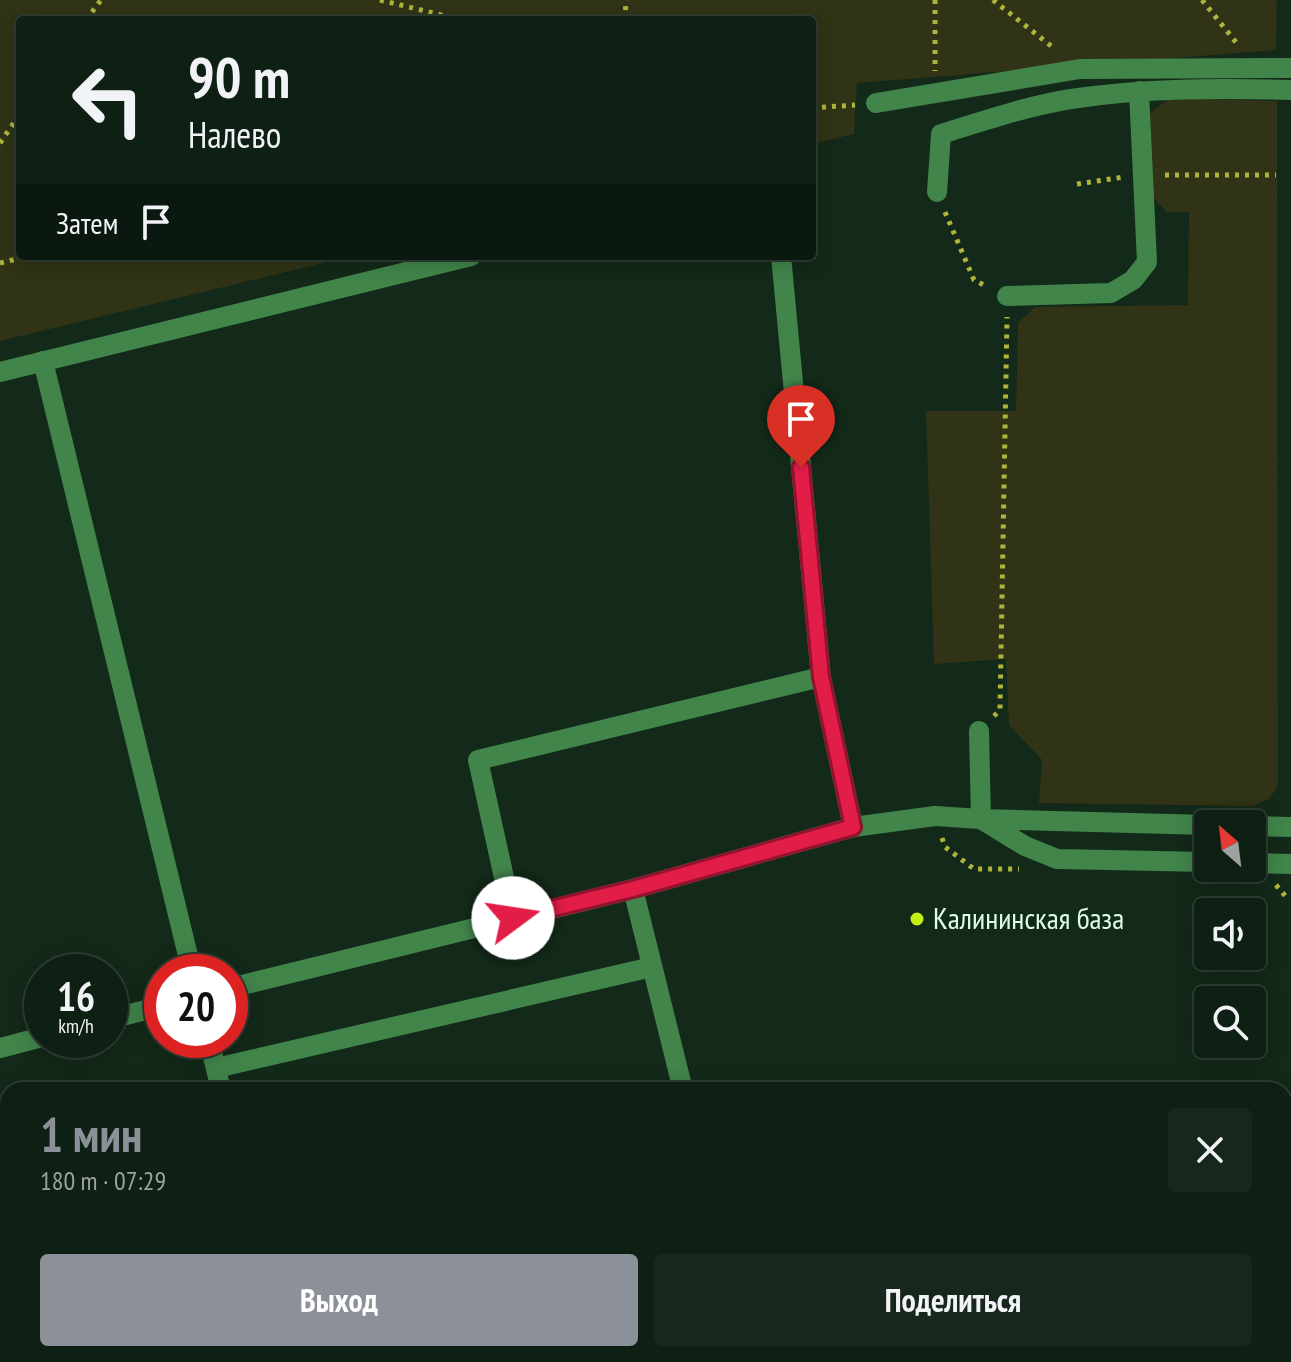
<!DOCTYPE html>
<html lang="ru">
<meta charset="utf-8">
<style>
:root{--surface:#0e1f13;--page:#17271c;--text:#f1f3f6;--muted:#9ba2a0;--line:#2e3d33;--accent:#8c9099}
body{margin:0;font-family:"PT Sans Narrow",sans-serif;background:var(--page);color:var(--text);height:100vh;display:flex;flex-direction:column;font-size:30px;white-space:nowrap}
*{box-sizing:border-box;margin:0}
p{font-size:26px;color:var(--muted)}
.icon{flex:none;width:44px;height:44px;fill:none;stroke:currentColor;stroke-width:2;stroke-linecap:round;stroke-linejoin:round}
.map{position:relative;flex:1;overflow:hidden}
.panel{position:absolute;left:0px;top:1082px;width:1292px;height:280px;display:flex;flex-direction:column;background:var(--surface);border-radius:24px 24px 0 0;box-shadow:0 4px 20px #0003,0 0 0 2px var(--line)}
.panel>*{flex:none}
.banner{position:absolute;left:16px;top:16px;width:800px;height:244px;border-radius:8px;box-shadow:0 4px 20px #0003,0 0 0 2px var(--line);background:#0e1f13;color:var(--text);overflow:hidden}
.needle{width:52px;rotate:332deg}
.tools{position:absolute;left:1194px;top:810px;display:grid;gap:16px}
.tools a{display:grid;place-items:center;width:72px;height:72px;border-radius:8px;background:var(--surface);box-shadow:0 4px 20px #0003,0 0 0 2px var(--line);font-size:40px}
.speed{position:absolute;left:24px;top:954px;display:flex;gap:16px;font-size:40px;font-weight:700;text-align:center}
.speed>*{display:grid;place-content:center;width:104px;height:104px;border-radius:50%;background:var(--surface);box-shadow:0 4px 20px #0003,0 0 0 2px var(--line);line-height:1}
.speed small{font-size:20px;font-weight:400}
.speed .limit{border:12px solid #d22;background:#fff;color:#111}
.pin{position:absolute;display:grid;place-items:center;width:68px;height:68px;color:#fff;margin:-82px -34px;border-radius:50% 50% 50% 0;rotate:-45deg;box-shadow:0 0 8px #0007}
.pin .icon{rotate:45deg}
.me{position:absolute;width:88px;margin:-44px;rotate:76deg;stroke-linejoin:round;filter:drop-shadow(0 0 6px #0008)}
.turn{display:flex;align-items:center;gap:28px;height:168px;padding:0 40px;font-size:36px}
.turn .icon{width:104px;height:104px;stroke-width:2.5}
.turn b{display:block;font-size:56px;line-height:68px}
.then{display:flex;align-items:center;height:76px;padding:0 40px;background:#0003;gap:16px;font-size:30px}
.round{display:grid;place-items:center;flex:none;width:84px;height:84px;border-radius:8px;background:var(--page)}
.overview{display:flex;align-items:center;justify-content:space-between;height:136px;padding:0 40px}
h1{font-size:48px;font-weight:800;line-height:60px;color:var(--accent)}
.button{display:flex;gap:16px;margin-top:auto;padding:16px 40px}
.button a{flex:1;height:92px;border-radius:8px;background:var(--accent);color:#fff;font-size:32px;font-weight:800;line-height:92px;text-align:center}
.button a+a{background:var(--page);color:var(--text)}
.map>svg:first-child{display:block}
.green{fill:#313316}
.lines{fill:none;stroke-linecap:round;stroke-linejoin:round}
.path{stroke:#afb43a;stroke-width:5;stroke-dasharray:4 6;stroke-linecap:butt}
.minor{stroke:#41854b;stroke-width:20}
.route-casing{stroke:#92132f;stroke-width:20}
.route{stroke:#e11d48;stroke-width:14}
.poi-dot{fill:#c3ef17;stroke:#132919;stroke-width:3}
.labels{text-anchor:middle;stroke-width:8;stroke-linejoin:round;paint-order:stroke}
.poi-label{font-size:30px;fill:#ddfde4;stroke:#132919;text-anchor:start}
</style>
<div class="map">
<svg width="1291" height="1362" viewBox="0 0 1291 1362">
<rect width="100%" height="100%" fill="#132919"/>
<g class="green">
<path d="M0 0H1277L1276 50 857 83 854 134 812 144V20H20V256H352L0 341Z"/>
<path d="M1170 98 1277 101 1278 786 1269 799 1253 806 1039 803 1042 760 1009 725 1006 659 934 664 926 411H1016L1018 323 1035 307 1188 305 1189 212H1167L1151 195 1150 113Z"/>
</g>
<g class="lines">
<g class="path">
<path d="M380 0 462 20"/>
<path d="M935 0V71"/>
<path d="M993 0 1055 49"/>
<path d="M1202 0 1239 46"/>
<path d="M86 20 101 0"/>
<path d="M625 20 626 0"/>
<path d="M812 108 855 105"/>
<path d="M0 143 20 114"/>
<path d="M1165 175H1276"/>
<path d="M1077 184 1124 177"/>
<path d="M945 212 974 280 988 287"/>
<path d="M0 263 29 256"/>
<path d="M994 716 1000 710 1007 317"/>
<path d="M942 838 945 847 974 869H1019"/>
<path d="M1276 885 1288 899"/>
</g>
<g class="minor">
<path d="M876 103 1080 69 1291 68"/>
<path d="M937 192 941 134C983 121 1027 106 1071 99 1143 88 1218 88 1291 90"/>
<path d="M781 256 821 677 853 827"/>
<path d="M1007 296 1111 293 1133 280 1147 262 1139 91"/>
<path d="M43 361 192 972"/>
<path d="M0 372 471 256"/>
<path d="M979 731 981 819"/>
<path d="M984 821 1025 846 1057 859 1208 862"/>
<path d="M1252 826 1291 827"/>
<path d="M1252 863 1291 864"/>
<path d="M633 889 683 1090"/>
<path d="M513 918 478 760 821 677"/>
<path d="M230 988 633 889 853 827 935 816 981 819 1208 825"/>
<path d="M110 1019 162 1006"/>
<path d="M209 1040 221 1090"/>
<path d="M0 1048 42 1037"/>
<path d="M216 1068 652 967"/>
<path d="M1284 1141H1291"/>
<path d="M288 1354 290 1362"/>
<path d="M738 1354 740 1362"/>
<path d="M1226 1354 1234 1362"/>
<path d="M354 1362 385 1354"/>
<path d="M1006 1362V1354"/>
</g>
</g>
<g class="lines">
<defs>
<path id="route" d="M513 918 633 889 853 827 821 677 801 467"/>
</defs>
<use href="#route" class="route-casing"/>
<use href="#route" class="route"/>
</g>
<circle class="poi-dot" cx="917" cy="919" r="8"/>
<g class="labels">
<g class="poi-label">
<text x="933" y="929">Калининская база</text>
</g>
</g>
</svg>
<div class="tools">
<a><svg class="needle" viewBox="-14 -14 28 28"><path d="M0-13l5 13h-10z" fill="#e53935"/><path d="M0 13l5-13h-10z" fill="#9ba2a0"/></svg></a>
<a><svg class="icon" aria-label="sound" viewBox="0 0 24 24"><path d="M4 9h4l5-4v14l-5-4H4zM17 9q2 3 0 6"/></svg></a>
<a><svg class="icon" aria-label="search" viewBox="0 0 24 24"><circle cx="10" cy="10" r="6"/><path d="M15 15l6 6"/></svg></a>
</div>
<div class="speed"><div>16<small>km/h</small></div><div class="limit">20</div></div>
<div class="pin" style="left:801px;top:467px;background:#d93025"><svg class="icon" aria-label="arrive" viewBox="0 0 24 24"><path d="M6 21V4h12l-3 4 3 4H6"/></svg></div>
<svg class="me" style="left:513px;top:918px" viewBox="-20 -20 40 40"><circle r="19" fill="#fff"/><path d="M0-13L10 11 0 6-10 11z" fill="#e11d48"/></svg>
<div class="banner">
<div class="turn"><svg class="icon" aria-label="left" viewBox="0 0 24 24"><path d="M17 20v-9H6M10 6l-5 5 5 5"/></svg><div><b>90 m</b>Налево</div></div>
<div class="then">Затем<svg class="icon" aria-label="arrive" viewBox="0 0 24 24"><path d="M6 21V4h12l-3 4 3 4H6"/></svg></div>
</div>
<section class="panel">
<div class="overview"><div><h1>1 мин</h1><p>180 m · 07:29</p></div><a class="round"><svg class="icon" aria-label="close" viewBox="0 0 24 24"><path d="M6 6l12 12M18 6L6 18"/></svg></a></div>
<div class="button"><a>Выход</a><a>Поделиться</a></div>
</section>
</div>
